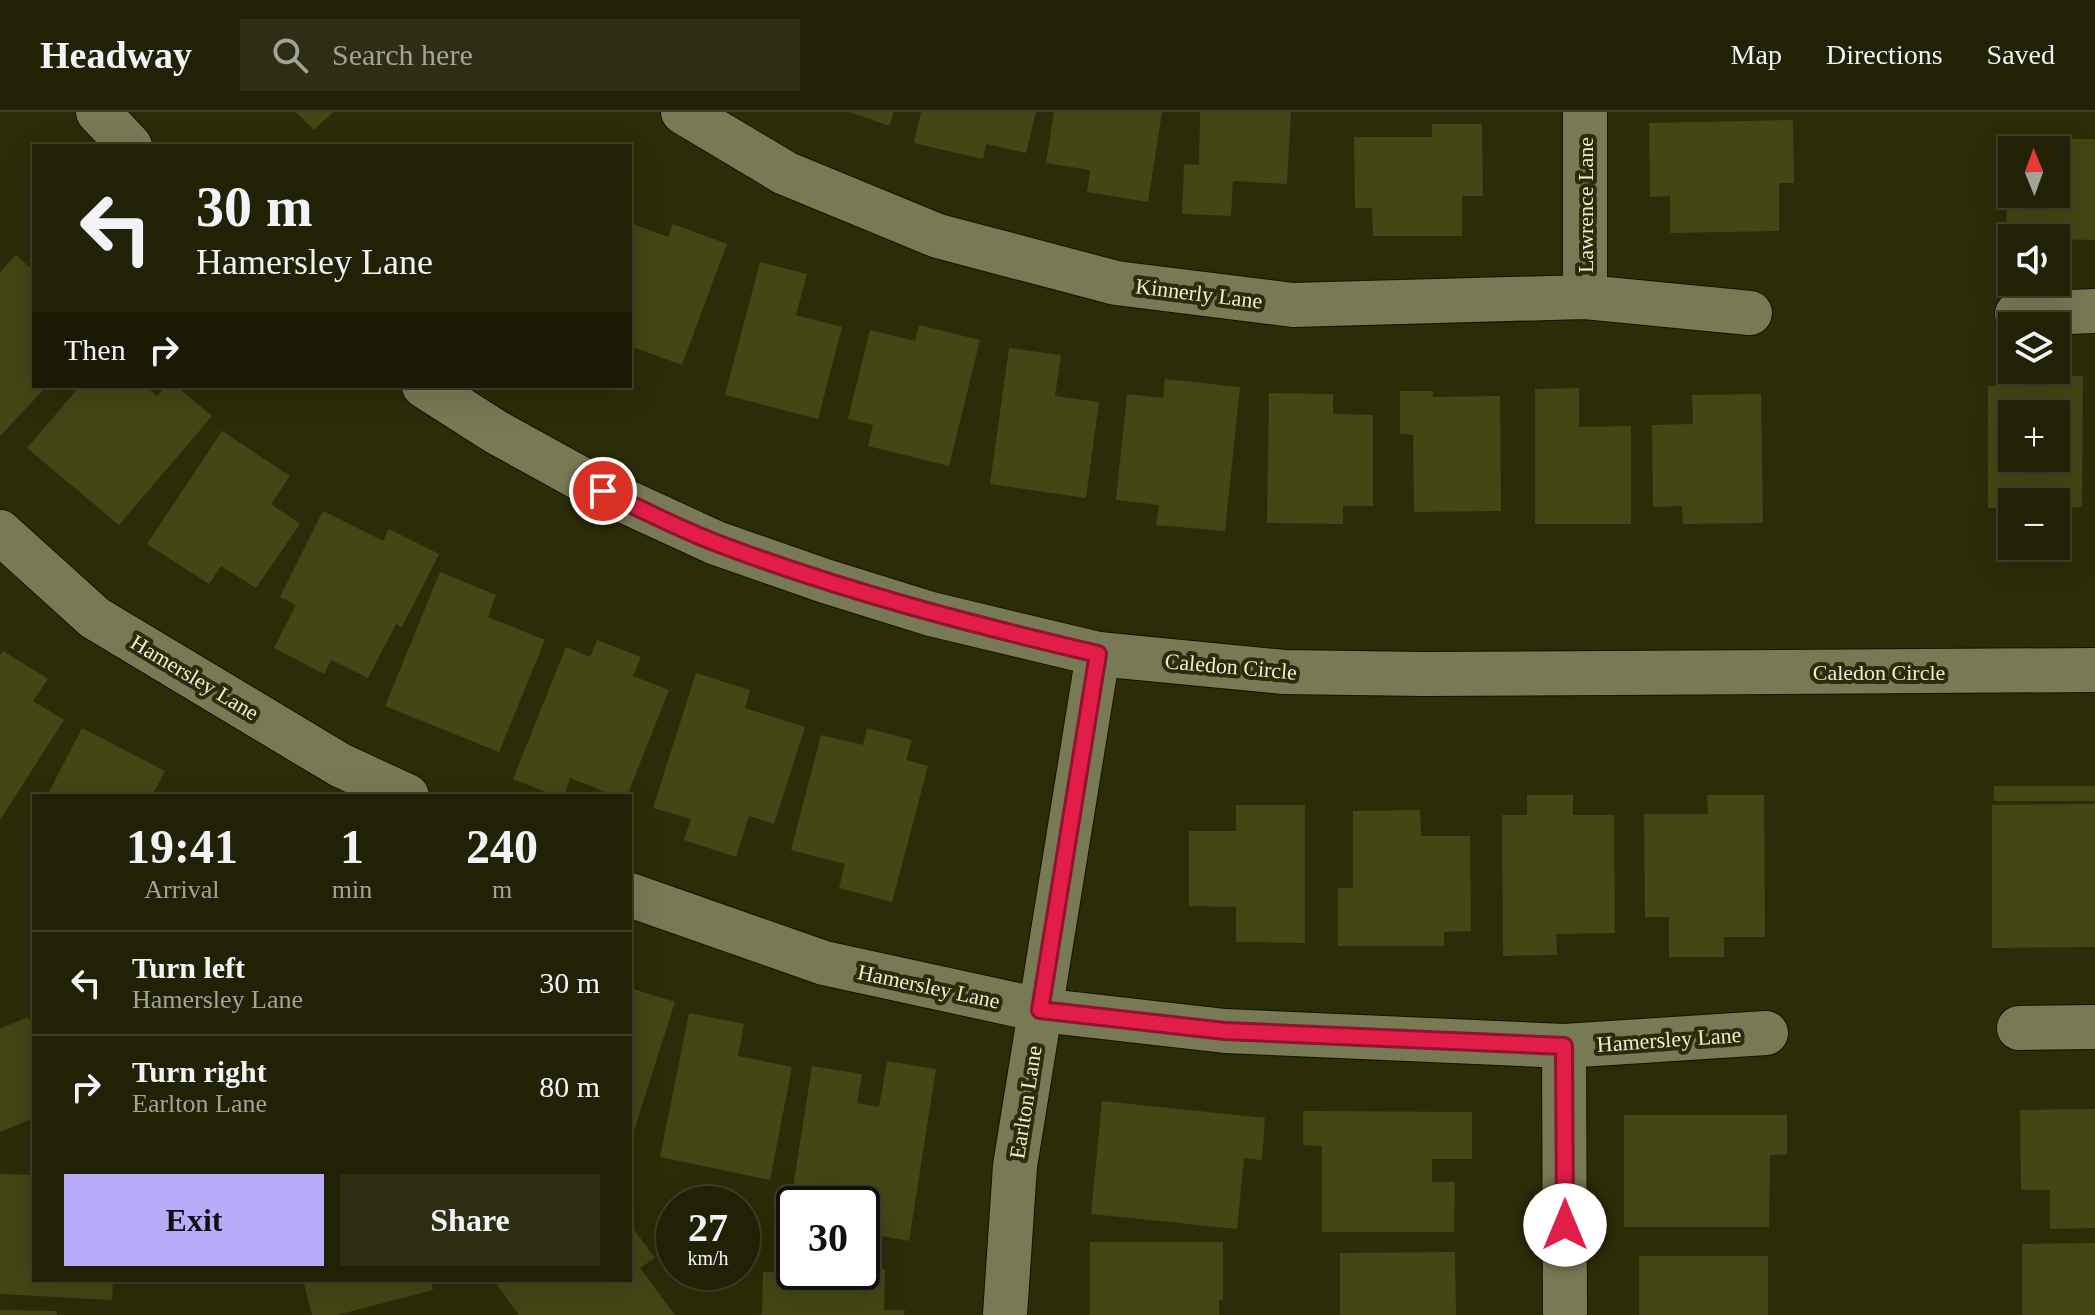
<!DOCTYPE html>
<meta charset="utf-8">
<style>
:root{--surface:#212106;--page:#2d2e14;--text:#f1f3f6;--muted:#a2a39b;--line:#3e3e28;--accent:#b6acf8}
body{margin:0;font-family:"Times New Roman",serif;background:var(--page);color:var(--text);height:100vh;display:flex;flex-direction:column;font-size:30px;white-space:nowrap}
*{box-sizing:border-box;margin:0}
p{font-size:26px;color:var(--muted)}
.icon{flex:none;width:44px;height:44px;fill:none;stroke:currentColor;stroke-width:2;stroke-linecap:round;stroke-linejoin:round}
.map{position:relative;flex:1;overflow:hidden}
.sheet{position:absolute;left:32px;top:682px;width:600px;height:488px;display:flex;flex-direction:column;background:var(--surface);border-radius:0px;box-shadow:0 8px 32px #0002,0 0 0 2px var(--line)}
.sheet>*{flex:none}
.hud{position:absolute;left:32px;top:32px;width:600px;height:244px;border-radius:0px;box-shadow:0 8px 32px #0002,0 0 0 2px var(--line);background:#212106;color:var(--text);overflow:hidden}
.needle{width:52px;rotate:359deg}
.tools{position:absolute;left:1998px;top:24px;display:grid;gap:16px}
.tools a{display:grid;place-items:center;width:72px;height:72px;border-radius:0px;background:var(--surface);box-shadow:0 8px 32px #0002,0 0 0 2px var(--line);font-size:40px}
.speed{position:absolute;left:656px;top:1074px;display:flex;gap:16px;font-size:40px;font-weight:700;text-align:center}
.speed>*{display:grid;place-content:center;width:104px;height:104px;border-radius:50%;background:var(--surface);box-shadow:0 8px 32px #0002,0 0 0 2px var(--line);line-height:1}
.speed small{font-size:20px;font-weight:400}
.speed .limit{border:4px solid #111;border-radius:12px;background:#fff;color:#111}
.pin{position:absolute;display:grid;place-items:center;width:68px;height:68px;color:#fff;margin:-34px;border:4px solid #fff;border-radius:50%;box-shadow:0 2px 8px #0007}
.me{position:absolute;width:88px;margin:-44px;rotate:0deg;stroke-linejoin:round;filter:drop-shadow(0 0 6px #0008)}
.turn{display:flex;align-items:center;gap:28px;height:168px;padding:0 32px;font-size:36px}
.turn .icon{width:104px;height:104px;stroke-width:2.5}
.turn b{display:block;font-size:56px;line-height:68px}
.then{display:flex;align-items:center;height:76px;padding:0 32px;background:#0003;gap:16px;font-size:30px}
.eta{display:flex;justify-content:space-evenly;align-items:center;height:136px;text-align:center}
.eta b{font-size:48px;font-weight:700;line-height:56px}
.cta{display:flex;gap:16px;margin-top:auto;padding:16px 32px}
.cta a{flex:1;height:92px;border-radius:0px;background:var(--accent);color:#111;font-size:32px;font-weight:700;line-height:92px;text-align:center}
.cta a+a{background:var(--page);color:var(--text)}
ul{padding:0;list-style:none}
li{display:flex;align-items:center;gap:24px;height:104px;padding:0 32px;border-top:2px solid var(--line)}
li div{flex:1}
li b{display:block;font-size:30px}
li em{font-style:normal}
header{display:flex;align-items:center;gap:48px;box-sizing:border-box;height:112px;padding:0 40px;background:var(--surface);border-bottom:2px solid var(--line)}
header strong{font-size:38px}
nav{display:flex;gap:44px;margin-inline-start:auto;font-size:28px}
.search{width:560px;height:72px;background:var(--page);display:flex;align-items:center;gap:20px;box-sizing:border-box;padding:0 28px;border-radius:0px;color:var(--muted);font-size:30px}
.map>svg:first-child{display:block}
.building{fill:#454615;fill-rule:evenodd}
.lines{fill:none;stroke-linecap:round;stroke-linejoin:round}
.minor-casing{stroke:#141400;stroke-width:46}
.minor{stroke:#787a55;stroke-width:44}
.route-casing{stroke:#92132f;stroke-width:20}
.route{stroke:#e11d48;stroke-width:14}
.labels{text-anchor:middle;stroke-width:8;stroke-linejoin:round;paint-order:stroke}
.street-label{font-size:22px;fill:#ecedd9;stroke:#2c2c08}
</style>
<header>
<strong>Headway</strong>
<div class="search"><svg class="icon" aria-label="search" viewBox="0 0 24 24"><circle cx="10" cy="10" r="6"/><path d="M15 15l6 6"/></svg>Search here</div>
<nav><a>Map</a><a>Directions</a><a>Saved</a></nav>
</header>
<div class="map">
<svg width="2095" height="1203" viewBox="0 0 2095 1203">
<rect width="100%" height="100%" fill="#2c2c08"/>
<g class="building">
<path d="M296 0H333L314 18Z"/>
<path d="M850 0H894L889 14Z"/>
<path d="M921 0H1036L1026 41 986 32 983 47 914 31Z"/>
<path d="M1054 0H1162L1148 90 1087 80 1090 58 1046 51Z"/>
<path d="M1200 0H1291L1287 72 1233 69 1231 104 1182 102 1184 52 1199 53Z"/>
<path d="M1793 8 1794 71H1779V119L1670 121V84L1650 85 1649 11Z"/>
<path d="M1432 12H1482L1483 84H1462V124H1373L1372 96H1355L1354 25H1432Z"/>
<path d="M2006 27H2095V128L2012 126V128H2007ZM2012 38H2056V82H2012Z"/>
<path d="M630 111 668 125 673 112 727 132 682 253 630 234Z"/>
<path d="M16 143 34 159V274H47L0 324V160Z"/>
<path d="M760 150 807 162 796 203 842 215 818 307 725 283Z"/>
<path d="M919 213 980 228 949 354 868 334 873 313 848 307 870 218 915 229Z"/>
<path d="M1009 236 1061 243 1055 284 1099 290 1086 386 990 372Z"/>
<path d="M2029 264H2083L2082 395 2056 396V390H2012V396H1988V274H2029ZM2012 302H2056V346H2012Z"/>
<path d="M1165 267 1240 275 1225 419 1156 413 1159 393 1116 388 1127 282 1163 286Z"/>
<path d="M80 274H145L157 284 166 274H176L212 304 119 413 27 336Z"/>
<path d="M1579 276V315L1631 314V412H1535V277Z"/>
<path d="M1400 279H1433V285L1500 284 1501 399 1414 400 1413 323 1400 322Z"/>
<path d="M1269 281 1333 282V302L1373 303V394H1343V412L1267 411Z"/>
<path d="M1761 282 1763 411 1683 412 1682 394 1653 395 1652 313 1693 312 1692 283Z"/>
<path d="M222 319 290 364 271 392 300 412 256 476 221 454 209 472 147 432Z"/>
<path d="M323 399 383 429 389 417 439 442 402 515 396 512 368 566 331 548 324 562 274 536 296 493 280 485Z"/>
<path d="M440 460 496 483 488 505 545 528 499 640 385 594Z"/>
<path d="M597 528 641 545 633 564 669 578 627 684H615L570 666 564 684H556L513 667 566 535 590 545Z"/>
<path d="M3 539 48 567 33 589 64 608 0 708V543Z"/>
<path d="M696 561 750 578 745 596 805 615 774 712 749 704 736 745 684 728 691 707 653 696Z"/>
<path d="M82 616 165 659 152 684H47Z"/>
<path d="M867 616 912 628 906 648 928 654 892 790 839 776 845 752 791 738 821 623 863 633Z"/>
<rect x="1994" y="674" width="101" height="15"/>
<path d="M1527 683H1573V703H1614L1615 821 1556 822 1557 843 1503 844 1502 703H1527Z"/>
<path d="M1707 683H1764L1765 825H1724V845H1669V805H1645L1644 702H1708Z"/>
<path d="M2095 692V835L1992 836V693Z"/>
<path d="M1236 693H1305V831L1236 830V795L1189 794V719H1236Z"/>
<path d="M1420 698 1421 724H1470L1471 819 1444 820V834H1338V776H1353V699Z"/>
<path d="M630 876 675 890 631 1028H630Z"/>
<path d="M689 901 744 912 738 944 792 955 770 1068 660 1045Z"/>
<path d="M28 905 29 908 34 906V1006L0 1020V917Z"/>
<path d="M887 949 936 957 909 1129 872 1122 875 1102 862 1100V1092H810L791 1089 812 954 862 962 857 991 879 995Z"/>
<path d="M1102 989 1265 1006 1262 1048 1244 1046 1237 1117 1091 1102Z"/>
<path d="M2095 997V1116L2050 1117V1078H2021L2020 998Z"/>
<path d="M1303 999 1472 1000V1047H1432V1070H1455L1454 1120H1322V1034L1303 1033Z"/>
<path d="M1624 1003H1787V1042L1770 1043 1769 1115H1624Z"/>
<path d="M0 1062 34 1063V1168H113L112 1188 0 1182Z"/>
<path d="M630 1112 655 1146 640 1156 675 1203H519L497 1173 504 1168H630Z"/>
<path d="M1090 1130H1223V1188H1219V1203H1090Z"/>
<path d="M2095 1131V1203H2022V1132Z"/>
<path d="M1455 1140 1456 1203H1340V1141Z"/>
<rect x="1639" y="1144" width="129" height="59"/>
<path d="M862 1156 885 1157 884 1198H905L904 1203H762L763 1160 836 1161 862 1160Z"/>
<path d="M303 1168H431L433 1178 337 1203H312Z"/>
<path d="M0 1198 57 1199V1203H0Z"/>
</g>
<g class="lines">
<defs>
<g id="minor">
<path d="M98 0 130 34"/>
<path d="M683 0 785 61 938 124 1116 171 1293 193 1585 185 1750 201"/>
<path d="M1585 0V185"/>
<path d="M2017 202 2095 199"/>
<path d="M424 274 496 320 603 379 716 431 825 469 931 502 1098 542 1284 560 1424 562 2095 558"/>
<path d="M0 420 95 506 340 653 407 684"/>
<path d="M630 783 824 851 1040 898 1225 919 1564 934 1766 921"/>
<path d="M2019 916 2095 915"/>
<path d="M1564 934 1565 1203"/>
<path d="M1005 1203 1015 1054 1098 542"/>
</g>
</defs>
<use href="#minor" class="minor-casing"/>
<use href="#minor" class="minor"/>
</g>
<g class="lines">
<defs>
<path id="route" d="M603 379C641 397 679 417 719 432 843 479 970 512 1098 542L1040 898 1225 919 1564 934 1565 1113"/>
</defs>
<use href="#route" class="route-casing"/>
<use href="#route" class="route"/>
</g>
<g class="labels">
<g class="street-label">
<text transform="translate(1585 93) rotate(-90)" y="8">Lawrence Lane</text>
<text transform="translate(1199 181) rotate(7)" y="8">Kinnerly Lane</text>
<text transform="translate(1231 554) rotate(5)" y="8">Caledon Circle</text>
<text x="1879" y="568">Caledon Circle</text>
<text transform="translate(195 565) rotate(31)" y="8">Hamersley Lane</text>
<text transform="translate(929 874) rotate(12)" y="8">Hamersley Lane</text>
<text transform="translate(1669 927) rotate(-4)" y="8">Hamersley Lane</text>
<text transform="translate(1025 990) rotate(-81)" y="8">Earlton Lane</text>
</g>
</g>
</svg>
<div class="tools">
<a><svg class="needle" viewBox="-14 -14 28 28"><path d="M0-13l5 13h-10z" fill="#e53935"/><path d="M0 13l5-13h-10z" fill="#a2a39b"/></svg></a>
<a><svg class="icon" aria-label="sound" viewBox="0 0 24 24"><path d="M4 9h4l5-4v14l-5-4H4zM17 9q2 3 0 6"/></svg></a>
<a><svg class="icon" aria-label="layers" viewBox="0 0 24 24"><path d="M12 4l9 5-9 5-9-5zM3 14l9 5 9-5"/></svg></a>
<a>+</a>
<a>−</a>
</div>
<div class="speed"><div>27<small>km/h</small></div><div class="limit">30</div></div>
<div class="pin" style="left:603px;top:379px;background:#d93025"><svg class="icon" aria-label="arrive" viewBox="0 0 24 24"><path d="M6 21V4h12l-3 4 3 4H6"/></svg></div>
<svg class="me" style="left:1565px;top:1113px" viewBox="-20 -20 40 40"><circle r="19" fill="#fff"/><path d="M0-13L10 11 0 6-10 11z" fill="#e11d48"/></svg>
<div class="hud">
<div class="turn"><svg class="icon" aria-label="left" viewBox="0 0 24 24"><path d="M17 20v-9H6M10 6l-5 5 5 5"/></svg><div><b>30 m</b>Hamersley Lane</div></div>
<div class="then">Then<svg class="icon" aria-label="right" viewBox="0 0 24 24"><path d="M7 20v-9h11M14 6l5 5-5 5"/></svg></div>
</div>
<section class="sheet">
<div class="eta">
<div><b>19:41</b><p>Arrival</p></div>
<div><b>1</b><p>min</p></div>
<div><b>240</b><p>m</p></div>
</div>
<ul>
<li><svg class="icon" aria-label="left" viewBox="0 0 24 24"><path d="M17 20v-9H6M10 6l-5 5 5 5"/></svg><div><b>Turn left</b><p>Hamersley Lane</p></div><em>30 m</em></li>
<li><svg class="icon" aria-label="right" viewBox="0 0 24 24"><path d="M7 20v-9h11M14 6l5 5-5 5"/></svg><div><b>Turn right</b><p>Earlton Lane</p></div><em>80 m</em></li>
</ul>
<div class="cta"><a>Exit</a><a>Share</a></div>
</section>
</div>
